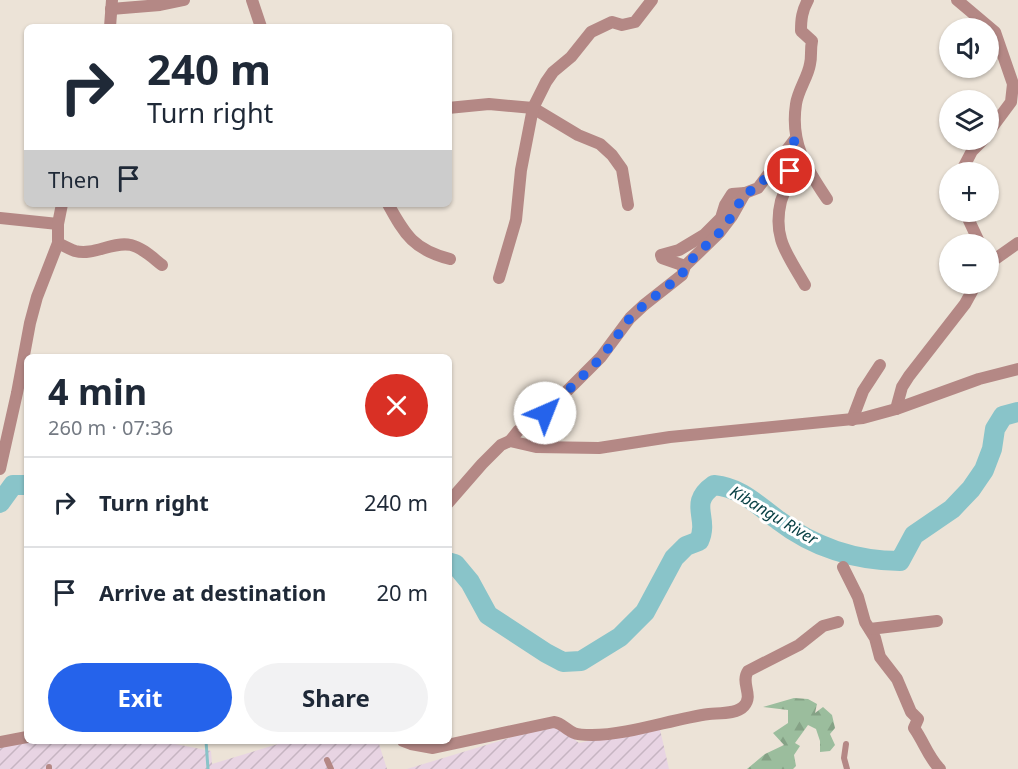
<!DOCTYPE html>
<meta charset="utf-8">
<style>
:root{--surface:#fff;--page:#f2f2f3;--text:#1f2937;--muted:#747a83;--line:#e0e1e3;--accent:#2563eb}
body{margin:0;font-family:"Noto Sans",sans-serif;background:var(--page);color:var(--text);height:100vh;display:flex;flex-direction:column;font-size:22px;white-space:nowrap}
*{box-sizing:border-box;margin:0}
p{font-size:20px;color:var(--muted)}
.icon{flex:none;width:33px;height:33px;fill:none;stroke:currentColor;stroke-width:2;stroke-linecap:round;stroke-linejoin:round}
.map{position:relative;flex:1;overflow:hidden}
.sheet{position:absolute;left:24px;top:354px;width:428px;height:390px;display:flex;flex-direction:column;background:var(--surface);border-radius:9px;box-shadow:0 2px 4px #0004}
.sheet>*{flex:none}
.guide{position:absolute;left:24px;top:24px;width:428px;height:183px;border-radius:9px;box-shadow:0 2px 4px #0004;background:#fff;color:var(--text);overflow:hidden}
.tools{position:absolute;left:939px;top:18px;display:grid;gap:12px}
.tools a{display:grid;place-items:center;width:60px;height:60px;border-radius:50%;background:var(--surface);box-shadow:0 2px 4px #0004;font-size:30px}
.pin{position:absolute;display:grid;place-items:center;width:51px;height:51px;color:#fff;margin:-26px;border:3px solid #fff;border-radius:50%;box-shadow:0 2px 6px #0007}
.me{position:absolute;width:66px;margin:-33px;rotate:44deg;stroke-linejoin:round;filter:drop-shadow(0 0 4px #0008)}
.turn{display:flex;align-items:center;gap:21px;height:126px;padding:0 24px;font-size:27px}
.turn .icon{width:78px;height:78px;stroke-width:2.5}
.turn b{display:block;font-size:42px;line-height:51px}
.then{display:flex;align-items:center;height:57px;padding:0 24px;background:#0003;gap:12px;font-size:22px}
.round{display:grid;place-items:center;flex:none;width:63px;height:63px;border-radius:32px;background:var(--page)}
.summary{display:flex;align-items:center;justify-content:space-between;height:102px;padding:0 24px}
h1{font-size:36px;font-weight:700;line-height:45px}
.cta{display:flex;gap:12px;margin-top:auto;padding:12px 24px}
.cta a{flex:1;height:69px;border-radius:36px;background:var(--accent);color:#fff;font-size:24px;font-weight:700;line-height:69px;text-align:center}
.cta a+a{background:var(--page);color:var(--text)}
ul{padding:0;list-style:none}
li{display:flex;align-items:center;gap:18px;height:90px;padding:0 24px;border-top:2px solid var(--line)}
li div{flex:1}
li b{display:block;font-size:22px}
li em{font-style:normal}
.map>svg:first-child{display:block}
.industrial{fill:url(#industrial-furrows)}
.forest{fill:url(#forest-firs)}
.lines{fill:none;stroke-linecap:round;stroke-linejoin:round}
.stream{stroke:#89c4c9;stroke-width:3}
.river{stroke:#89c4c9;stroke-width:20}
.service{stroke:#b48885;stroke-width:6}
.minor{stroke:#b48885;stroke-width:12}
.route{stroke:#2563eb;stroke-width:10;stroke-dasharray:0 18}
.labels{text-anchor:middle;stroke-width:6;stroke-linejoin:round;paint-order:stroke}
.water-label{font-size:16px;font-style:italic;fill:#094145;stroke:#fff}
</style>
<div class="map">
<svg width="1018" height="769" viewBox="0 0 1018 769">
<defs>
<pattern id="industrial-furrows" width="10" height="10" patternUnits="userSpaceOnUse" patternTransform="scale(1.5)"><rect width="10" height="10" fill="#e8d4e3"/><path d="M-1 1l2-2M0 10L10 0M9 11l2-2" fill="none" stroke="#c6b5c2"/></pattern>
<pattern id="forest-firs" width="22" height="20" patternUnits="userSpaceOnUse" patternTransform="scale(1.5)"><rect width="22" height="20" fill="#9bbd9d"/><path d="M5 1l3.5 6h-7zM16 11l3.5 6h-7z" fill="#85a286"/></pattern>
</defs>
<rect width="100%" height="100%" fill="#ece3d7"/>
<g class="industrial">
<path d="M555 724 579 743 659 725 669 769H407Z"/>
<path d="M35 741H54L56 744 66 741H160L211 751 212 764 288 741H378L387 769H0V747Z"/>
</g>
<path class="forest" d="M794 698 808 699 817 704 815 713 823 707 832 715 835 728 830 734 835 745 830 751 820 752V741L816 729 808 725 795 743 800 746 794 755 796 766 793 769H747L765 754 784 745 773 733 788 723V710L763 707Z"/>
<g class="lines">
<path class="stream" d="M206 741 208 769"/>
<g class="river">
<path d="M0 503 13 485H27"/>
<path d="M448 562 455 564 470 582 488 615 546 653 563 662 581 661 620 637 645 612 674 558 686 546 699 541C710 517 687 504 714 485 742 488 756 504 778 520 813 547 856 561 900 561L914 535 952 509 971 489 984 470 992 449 995 429 1003 416 1018 412"/>
</g>
<g class="service">
<path d="M846 744 844 758 847 769"/>
<path d="M327 760 331 769"/>
<path d="M49 767V769"/>
</g>
<g class="minor">
<path d="M252 0 261 27"/>
<path d="M808 0C802 11 801 19 801 31L812 41C810 51 812 56 810 64 808 77 798 90 796 104 790 143 806 168 827 199"/>
<path d="M957 0 995 32 1013 84 1011 102 988 133"/>
<path d="M111 9 160 5 184 0"/>
<path d="M110 27 112 0"/>
<path d="M448 108 489 104 533 108 578 135 600 144 612 155 622 169 628 205"/>
<path d="M792 146C788 158 791 170 788 183 786 189 783 195 781 201 772 238 788 255 805 285"/>
<path d="M961 172 972 151 983 140"/>
<path d="M388 204C405 235 414 250 450 259"/>
<path d="M965 212 980 244"/>
<path d="M0 218 58 224"/>
<path d="M58 243C64 246 69 249 75 251 94 256 112 241 131 245 143 248 153 258 162 265"/>
<path d="M988 264 1018 243"/>
<path d="M685 266 662 258 661 255 679 250 704 235 721 218 725 205 732 194 745 193"/>
<path d="M499 278 516 220 521 170 533 108 546 82 553 72 571 57 591 32 612 22 622 25 635 22 652 0"/>
<path d="M896 409 902 387 909 376 965 304 976 284"/>
<path d="M852 420 863 391 880 365"/>
<path d="M510 441 518 431 545 413 601 357 630 318 644 305 682 275 685 266 719 233 732 216 745 193 758 188 795 139"/>
<path d="M0 469 17 393 30 323 37 297 58 243V224L62 204"/>
<path d="M448 503 482 464 501 445 510 441 536 447 599 448 670 437 863 418 896 409 979 379 1018 369"/>
<path d="M843 567 858 597 865 622 875 638 880 657 897 679 911 712 918 719 914 728C924 742 928 757 940 769"/>
<path d="M870 629 937 621"/>
<path d="M403 741 411 744 433 748 554 722C562 723 566 730 574 733 578 735 587 735 592 735 628 735 672 719 709 714 720 713 737 714 744 706 754 695 740 683 748 671L799 645 823 626 838 622"/>
<path d="M0 742 27 737"/>
</g>
</g>
<g class="lines">
<path class="route" d="M545 413 602 357 630 318 644 305 682 275 685 266 719 233 732 216 745 193 758 188 795 139 789 156 790 171"/>
</g>
<g class="labels">
<g class="water-label">
<text transform="translate(774 515) rotate(31)" y="6">Kibangu River</text>
</g>
</g>
</svg>
<div class="tools">
<a><svg class="icon" aria-label="sound" viewBox="0 0 24 24"><path d="M4 9h4l5-4v14l-5-4H4zM17 9q2 3 0 6"/></svg></a>
<a><svg class="icon" aria-label="layers" viewBox="0 0 24 24"><path d="M12 4l9 5-9 5-9-5zM3 14l9 5 9-5"/></svg></a>
<a>+</a>
<a>−</a>
</div>
<div class="pin" style="left:790px;top:171px;background:#d93025"><svg class="icon" aria-label="arrive" viewBox="0 0 24 24"><path d="M6 21V4h12l-3 4 3 4H6"/></svg></div>
<svg class="me" style="left:545px;top:413px" viewBox="-20 -20 40 40"><circle r="19" fill="#fff"/><path d="M0-13L10 11 0 6-10 11z" fill="#2563eb"/></svg>
<div class="guide">
<div class="turn"><svg class="icon" aria-label="right" viewBox="0 0 24 24"><path d="M7 20v-9h11M14 6l5 5-5 5"/></svg><div><b>240 m</b>Turn right</div></div>
<div class="then">Then<svg class="icon" aria-label="arrive" viewBox="0 0 24 24"><path d="M6 21V4h12l-3 4 3 4H6"/></svg></div>
</div>
<section class="sheet">
<div class="summary"><div><h1>4 min</h1><p>260 m · 07:36</p></div><a class="round" style="background:#d93025;color:#fff"><svg class="icon" aria-label="close" viewBox="0 0 24 24"><path d="M6 6l12 12M18 6L6 18"/></svg></a></div>
<ul>
<li><svg class="icon" aria-label="right" viewBox="0 0 24 24"><path d="M7 20v-9h11M14 6l5 5-5 5"/></svg><div><b>Turn right</b></div><em>240 m</em></li>
<li><svg class="icon" aria-label="arrive" viewBox="0 0 24 24"><path d="M6 21V4h12l-3 4 3 4H6"/></svg><div><b>Arrive at destination</b></div><em>20 m</em></li>
</ul>
<div class="cta"><a>Exit</a><a>Share</a></div>
</section>
</div>
